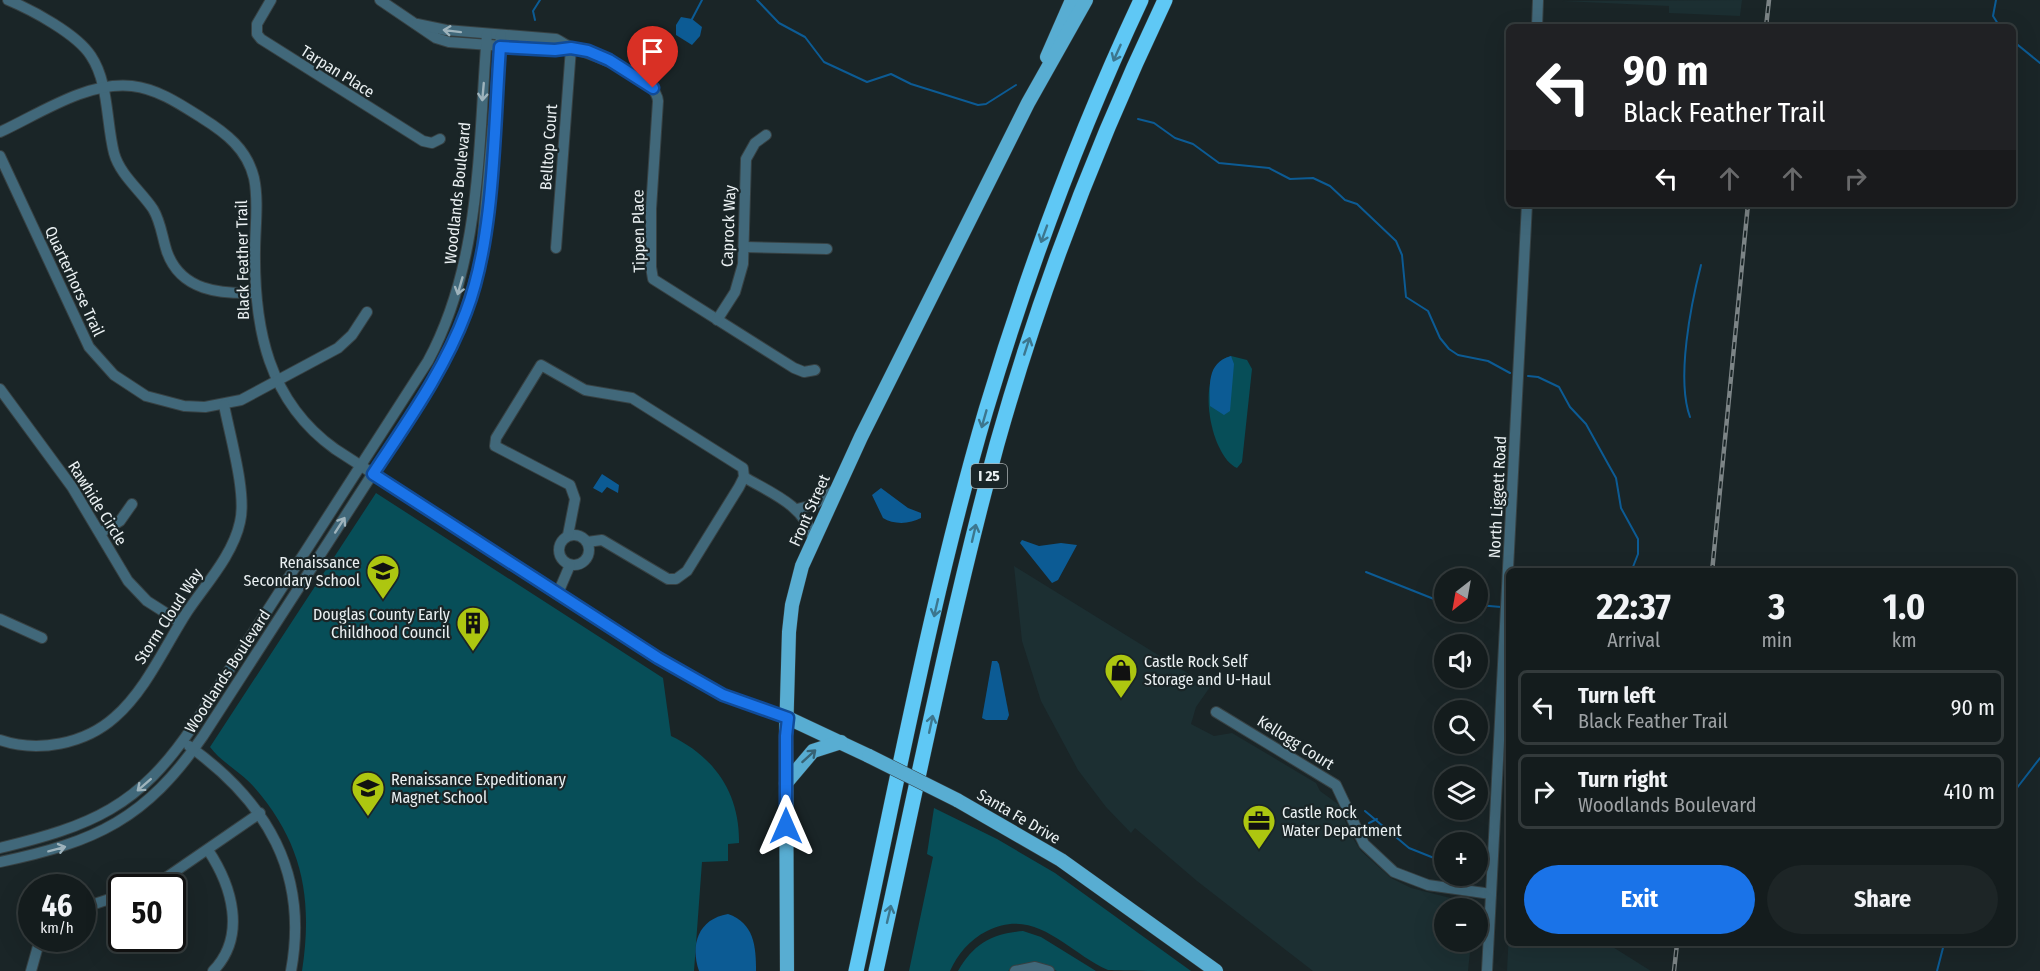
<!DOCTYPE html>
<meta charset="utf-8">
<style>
:root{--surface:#141c1d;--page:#1d2526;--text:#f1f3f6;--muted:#9da1a4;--line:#333a3b;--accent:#1a73e8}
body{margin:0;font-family:"Fira Sans Condensed",sans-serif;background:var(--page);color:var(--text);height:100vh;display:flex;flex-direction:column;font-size:22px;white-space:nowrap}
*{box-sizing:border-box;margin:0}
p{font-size:20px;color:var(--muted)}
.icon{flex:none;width:33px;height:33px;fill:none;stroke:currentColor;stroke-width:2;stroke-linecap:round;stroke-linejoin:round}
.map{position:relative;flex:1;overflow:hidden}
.side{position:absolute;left:1506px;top:568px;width:510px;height:378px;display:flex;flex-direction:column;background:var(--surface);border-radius:9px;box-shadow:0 6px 24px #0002,0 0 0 2px var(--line)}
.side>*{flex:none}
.hud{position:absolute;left:1506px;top:24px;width:510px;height:183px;border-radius:9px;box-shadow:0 6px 24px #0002,0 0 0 2px var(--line);background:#202124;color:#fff;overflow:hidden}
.needle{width:39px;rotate:211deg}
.buttons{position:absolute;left:1434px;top:568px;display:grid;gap:12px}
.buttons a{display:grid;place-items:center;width:54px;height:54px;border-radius:50%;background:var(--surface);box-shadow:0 6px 24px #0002,0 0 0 2px var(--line);font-size:30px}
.speed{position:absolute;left:18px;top:874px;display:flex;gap:12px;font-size:30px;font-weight:700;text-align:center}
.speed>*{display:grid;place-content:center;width:78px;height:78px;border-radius:50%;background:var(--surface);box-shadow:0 6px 24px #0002,0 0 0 2px var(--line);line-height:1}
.speed small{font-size:15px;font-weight:400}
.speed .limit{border:3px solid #111;border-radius:9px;background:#fff;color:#111}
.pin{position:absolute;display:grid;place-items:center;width:51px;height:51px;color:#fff;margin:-62px -26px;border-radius:50% 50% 50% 0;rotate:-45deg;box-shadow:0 0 6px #0007}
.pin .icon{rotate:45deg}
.me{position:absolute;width:66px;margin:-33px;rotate:0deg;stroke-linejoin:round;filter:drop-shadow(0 0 4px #0008)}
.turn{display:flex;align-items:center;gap:21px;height:126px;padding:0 18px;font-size:27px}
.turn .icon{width:78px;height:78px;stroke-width:2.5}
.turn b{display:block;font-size:42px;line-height:51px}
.lanes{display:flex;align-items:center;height:57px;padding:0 18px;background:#0003;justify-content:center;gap:30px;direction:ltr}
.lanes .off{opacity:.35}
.eta{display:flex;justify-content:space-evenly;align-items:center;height:102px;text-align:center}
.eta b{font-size:36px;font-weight:700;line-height:42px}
.cta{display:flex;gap:12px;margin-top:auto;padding:12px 18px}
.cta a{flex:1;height:69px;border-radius:36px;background:var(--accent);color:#fff;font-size:24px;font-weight:700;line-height:69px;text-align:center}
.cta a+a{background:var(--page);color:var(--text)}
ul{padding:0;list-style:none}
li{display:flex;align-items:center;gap:18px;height:75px;margin:0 12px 9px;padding:0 6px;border:3px solid var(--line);border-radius:9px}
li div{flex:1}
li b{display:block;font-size:22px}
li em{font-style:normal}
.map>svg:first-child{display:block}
.built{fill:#1c2f32}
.green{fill:#074e58}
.water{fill:#0c5b94}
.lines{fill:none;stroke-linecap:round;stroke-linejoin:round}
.stream{stroke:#0c5b94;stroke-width:2}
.minor-casing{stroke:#374143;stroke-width:12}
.major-casing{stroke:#374143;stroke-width:15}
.highway-casing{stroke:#374143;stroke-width:16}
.minor{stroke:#41687a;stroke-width:10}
.major{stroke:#58add2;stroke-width:14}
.highway{stroke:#5fc8f5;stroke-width:15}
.rail-casing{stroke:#7c8486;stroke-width:4.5}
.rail{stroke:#1a2527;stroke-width:2;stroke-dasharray:7;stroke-linecap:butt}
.major-bridge-casing{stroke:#374143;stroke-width:15;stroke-linecap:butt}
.major-bridge{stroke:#58add2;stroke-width:14}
.oneway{stroke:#9eb3bc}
.oneway2{stroke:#3c768e}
.oneway3{stroke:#366274}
.route-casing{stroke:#114b97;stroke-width:15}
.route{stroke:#1a73e8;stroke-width:10}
.labels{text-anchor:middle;stroke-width:4.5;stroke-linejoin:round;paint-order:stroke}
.shield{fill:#1a2527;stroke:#acb3b5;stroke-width:1.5}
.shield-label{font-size:15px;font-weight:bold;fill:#eaf0f2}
.street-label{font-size:16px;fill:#eaf0f2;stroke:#1a2527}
.poi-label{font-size:16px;fill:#eaf0f2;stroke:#1a2527;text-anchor:start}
</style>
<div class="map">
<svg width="2040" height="971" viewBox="0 0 2040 971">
<rect width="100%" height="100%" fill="#1a2527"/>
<g class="built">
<path d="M1742 0 1740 16 1669 13V6L1562 1Z"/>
<path d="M1014 566 1210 687 1196 707 1191 724 1214 736 1232 733 1316 783 1320 791 1338 804 1351 835 1361 851 1391 878 1411 888 1470 903 1474 906 1475 909H1444V942H1471L1468 971H1313L1197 881 1135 828 1131 833 1106 807 1078 770 1041 701 1022 641Z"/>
<path d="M1509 932V944H1608L1651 971H1507Z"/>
</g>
<g class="green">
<path d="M1231 356 1247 360 1252 369 1242 462 1237 468C1209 456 1193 366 1231 356Z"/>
<path d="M376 493 663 678 671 736C715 757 740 794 739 843L728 844V861L702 862 694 971H302C313 899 303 843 254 787 241 772 221 762 210 747Z"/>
<path d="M934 808 997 839 1055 873 1191 971C1174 971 1120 971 1108 970 1067 952 1036 906 987 931 969 940 958 954 950 971H909L933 857 927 854Z"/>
<path d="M1023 931 1041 937 1096 971H1057L1030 962 1008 971H958C973 944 993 933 1023 931Z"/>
</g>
<g class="water">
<path d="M681 17 692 19 702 27 700 36 692 45 676 35V25Z"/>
<path d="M1231 356 1234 364 1230 411 1224 415 1210 406C1210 386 1206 363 1231 356Z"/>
<path d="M602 474 619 485 618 493 607 487 602 493 593 488Z"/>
<path d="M881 488 908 508 921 513V518C910 524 894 525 883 518L872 495Z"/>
<path d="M1022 540 1039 546 1061 543 1077 545 1058 580 1052 583 1020 543Z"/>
<path d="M992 661H997L999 664 1009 715 1007 720H986L982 718Z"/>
<path d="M728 914C754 923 756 946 756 971H699C690 945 698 919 728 914Z"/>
</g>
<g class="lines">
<g class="stream">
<path d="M757 0 779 23 805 37 824 62 867 82 891 74 911 84 978 105 986 104 1016 85"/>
<path d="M1996 0 1993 16 2000 27"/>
<path d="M535 20 533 11 540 0"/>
<path d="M691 21 702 0"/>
<path d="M2013 41 2040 63"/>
<path d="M1138 119 1154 123 1175 138 1193 144 1219 163 1269 168 1290 179 1313 178 1330 186 1345 200 1357 204 1396 241 1402 255 1406 297 1428 311 1440 338 1449 349 1458 355 1488 361 1510 373"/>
<path d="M1528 376 1538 377 1559 387 1570 407 1586 424 1607 462 1616 478 1621 508 1638 539V554L1631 572"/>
<path d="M1690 417C1676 379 1691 304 1701 265"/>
<path d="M1366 572 1444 603"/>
<path d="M1478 605 1501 607"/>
<path d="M2013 793 2040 758"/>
<path d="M1365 811 1409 848 1444 862"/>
<path d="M1369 823 1377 819"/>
<path d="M1937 971 1944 944"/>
</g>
<defs>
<g id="minor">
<path d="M8 0C32 10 77 34 91 56 109 83 106 122 114 153 120 175 141 191 153 209 161 222 162 237 167 252 181 291 220 294 255 293"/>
<path d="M271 0 257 24V34L261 39 423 141 432 143 440 139"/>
<path d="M380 0 436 38 449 42 556 50 571 48"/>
<path d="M417 24 446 30 556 39C562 42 567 46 573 48 593 55 656 76 658 101L651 209V267L653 279 794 368 804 372 815 370"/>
<path d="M1537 27 1538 0"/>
<path d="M0 132C39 114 87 81 132 86 158 89 180 104 202 118 226 133 247 149 254 178 259 201 255 228 255 251 254 328 268 401 335 449L658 658 723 695 788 718"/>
<path d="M0 156 89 347 114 375 146 396 184 406 205 407 241 400 338 348 352 335 367 312"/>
<path d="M744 247 827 249"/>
<path d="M556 248 571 48"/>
<path d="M717 320 735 292 743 264 746 159 755 143 766 135"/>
<path d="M0 389 72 487 128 581 147 601 180 622"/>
<path d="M744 477C771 493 804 505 813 538"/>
<path d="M797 509 813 505 835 490"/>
<path d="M100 533 120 521 132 504"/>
<circle cx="574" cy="550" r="15"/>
<path d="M568 535 575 499 570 485 495 446 496 438 541 365 585 390 632 398 743 468 744 477 739 487 687 571 676 579H668L602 540 587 542"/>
<path d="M558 593 570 565"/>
<path d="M0 619 42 638"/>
<path d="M1216 712 1336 785 1364 844 1394 872 1428 885 1491 894"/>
<path d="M0 740C38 753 85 744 115 717 146 690 165 646 187 612 205 585 233 555 240 522 247 494 230 436 224 405"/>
<path d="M189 746C267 802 309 873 291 971"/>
<path d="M0 848C91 826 139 807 193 726L428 361C482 261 478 144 487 34"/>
<path d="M208 850C232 886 247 936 213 971"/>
<path d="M0 862C96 842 146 819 203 736L430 385 460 328 481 259 501 35"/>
<path d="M143 888 167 877 260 813"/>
<path d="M82 908 122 895"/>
<path d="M31 971 40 939"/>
<path d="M1015 971 1035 967 1049 971"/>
<path d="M1487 971 1527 204"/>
</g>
<g id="major">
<path d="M1047 57 1072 0"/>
<path d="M788 718 869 756"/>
<path d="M786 783 813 751 841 742"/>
<path d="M957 800 1061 860 1216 971"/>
<path d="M787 971 786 736 789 632 792 605 802 566 861 437 1028 103 1086 0"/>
</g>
<g id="highway">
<path d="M856 971C897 784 932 594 986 410 1028 270 1079 132 1141 0"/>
<path d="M876 971C915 795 950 617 997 444 1040 291 1097 143 1165 0"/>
</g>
</defs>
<use href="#minor" class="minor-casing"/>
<use href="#major" class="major-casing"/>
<use href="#highway" class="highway-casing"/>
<use href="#minor" class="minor"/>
<use href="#major" class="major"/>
<use href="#highway" class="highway"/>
<defs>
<g id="rail">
<path d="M1766 27 1769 0"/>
<path d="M1712 572 1748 204"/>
<path d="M1674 971 1677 944"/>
</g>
</defs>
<use href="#rail" class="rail-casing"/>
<use href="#rail" class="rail"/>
<defs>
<path id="major-bridge" d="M869 756 957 800"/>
</defs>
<use href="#major-bridge" class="major-bridge-casing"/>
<use href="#major-bridge" class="major-bridge"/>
</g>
<defs><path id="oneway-shaft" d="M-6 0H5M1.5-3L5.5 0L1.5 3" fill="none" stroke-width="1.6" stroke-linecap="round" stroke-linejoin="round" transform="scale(1.5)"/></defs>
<g class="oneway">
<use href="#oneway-shaft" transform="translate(452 31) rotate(-173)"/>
<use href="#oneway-shaft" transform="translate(483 92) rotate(95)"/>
<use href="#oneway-shaft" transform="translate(460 286) rotate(106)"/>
<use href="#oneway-shaft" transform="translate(340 525) rotate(-57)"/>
<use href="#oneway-shaft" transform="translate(144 785) rotate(139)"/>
<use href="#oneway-shaft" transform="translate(57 849) rotate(-15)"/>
</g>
<g class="oneway2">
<use href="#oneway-shaft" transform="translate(1117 53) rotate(114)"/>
<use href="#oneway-shaft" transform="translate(1044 234) rotate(110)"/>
<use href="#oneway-shaft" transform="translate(1027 346) rotate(-72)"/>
<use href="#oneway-shaft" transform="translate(984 419) rotate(106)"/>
<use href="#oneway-shaft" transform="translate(974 533) rotate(-77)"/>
<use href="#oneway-shaft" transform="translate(936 608) rotate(103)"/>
<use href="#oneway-shaft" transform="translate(931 724) rotate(-78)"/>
<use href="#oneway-shaft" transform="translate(889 914) rotate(-77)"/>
</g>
<use class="oneway3" href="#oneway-shaft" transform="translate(809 756) rotate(-42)"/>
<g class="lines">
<defs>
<path id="route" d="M653 88 609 60 588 51 571 48 555 50 500 47C494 128 495 237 466 312 444 371 407 422 373 474L658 658 723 695 788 718 786 736V826"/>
</defs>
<use href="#route" class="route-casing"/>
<use href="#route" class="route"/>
</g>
<defs>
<symbol id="school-pin" viewBox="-11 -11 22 30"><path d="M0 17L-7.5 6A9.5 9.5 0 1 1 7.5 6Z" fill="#adc610" stroke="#1a2527"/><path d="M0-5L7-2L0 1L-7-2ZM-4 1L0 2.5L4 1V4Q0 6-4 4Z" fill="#111"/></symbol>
<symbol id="building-pin" viewBox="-11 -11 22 30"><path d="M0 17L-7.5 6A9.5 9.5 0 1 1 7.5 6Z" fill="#adc610" stroke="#1a2527"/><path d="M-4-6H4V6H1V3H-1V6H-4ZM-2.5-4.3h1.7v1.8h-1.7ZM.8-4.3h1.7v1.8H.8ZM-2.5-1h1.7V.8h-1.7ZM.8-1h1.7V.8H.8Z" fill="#111"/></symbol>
<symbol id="shop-pin" viewBox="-11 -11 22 30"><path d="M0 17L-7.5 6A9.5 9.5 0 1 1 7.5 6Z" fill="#adc610" stroke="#1a2527"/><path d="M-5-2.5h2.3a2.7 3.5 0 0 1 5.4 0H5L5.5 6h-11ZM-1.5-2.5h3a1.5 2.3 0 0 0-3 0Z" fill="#111"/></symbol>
<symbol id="office-pin" viewBox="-11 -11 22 30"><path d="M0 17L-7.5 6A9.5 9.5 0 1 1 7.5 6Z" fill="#adc610" stroke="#1a2527"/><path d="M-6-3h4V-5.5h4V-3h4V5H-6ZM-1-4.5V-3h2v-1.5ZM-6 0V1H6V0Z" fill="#111"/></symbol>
</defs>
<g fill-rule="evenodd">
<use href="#school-pin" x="364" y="552" width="38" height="52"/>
<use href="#building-pin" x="454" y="604" width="38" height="52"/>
<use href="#shop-pin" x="1102" y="651" width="38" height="52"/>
<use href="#school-pin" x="349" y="769" width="38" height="52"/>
<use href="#office-pin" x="1240" y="802" width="38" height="52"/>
</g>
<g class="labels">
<rect class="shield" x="971" y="464" width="36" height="24" rx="4.5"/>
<g class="shield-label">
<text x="989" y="481">I 25</text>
</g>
<g class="street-label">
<text transform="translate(338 71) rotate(32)" y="6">Tarpan Place</text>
<text transform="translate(548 147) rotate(-86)" y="6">Belltop Court</text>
<text transform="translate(457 193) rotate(-84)" y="6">Woodlands Boulevard</text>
<text transform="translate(728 226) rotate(-88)" y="6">Caprock Way</text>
<text transform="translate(638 231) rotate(-91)" y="6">Tippen Place</text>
<text transform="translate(242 260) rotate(-91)" y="6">Black Feather Trail</text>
<text transform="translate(75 281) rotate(65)" y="6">Quarterhorse Trail</text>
<text transform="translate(1497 497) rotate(-87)" y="6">North Liggett Road</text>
<text transform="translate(98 503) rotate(58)" y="6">Rawhide Circle</text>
<text transform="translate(809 510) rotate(-66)" y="6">Front Street</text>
<text transform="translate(168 616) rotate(-57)" y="6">Storm Cloud Way</text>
<text transform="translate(227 671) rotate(-57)" y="6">Woodlands Boulevard</text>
<text transform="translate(1296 742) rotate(32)" y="6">Kellogg Court</text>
<text transform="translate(1019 816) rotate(30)" y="6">Santa Fe Drive</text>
</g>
<g class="poi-label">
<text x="360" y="568" text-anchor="end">Renaissance<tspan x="360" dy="18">Secondary School</tspan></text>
<text x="450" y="620" text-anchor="end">Douglas County Early<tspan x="450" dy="18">Childhood Council</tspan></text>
<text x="1144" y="667">Castle Rock Self<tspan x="1144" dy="18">Storage and U-Haul</tspan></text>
<text x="391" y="785">Renaissance Expeditionary<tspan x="391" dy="18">Magnet School</tspan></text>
<text x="1282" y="818">Castle Rock<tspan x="1282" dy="18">Water Department</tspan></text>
</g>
</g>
</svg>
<div class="buttons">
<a><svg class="needle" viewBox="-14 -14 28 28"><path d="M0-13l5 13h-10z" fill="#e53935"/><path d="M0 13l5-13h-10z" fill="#9da1a4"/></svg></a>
<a><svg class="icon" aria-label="sound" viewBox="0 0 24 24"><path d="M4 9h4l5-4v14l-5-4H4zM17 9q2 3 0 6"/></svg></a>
<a><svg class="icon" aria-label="search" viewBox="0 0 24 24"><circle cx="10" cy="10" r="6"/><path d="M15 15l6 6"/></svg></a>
<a><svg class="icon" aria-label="layers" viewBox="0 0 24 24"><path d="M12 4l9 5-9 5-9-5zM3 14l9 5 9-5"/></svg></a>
<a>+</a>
<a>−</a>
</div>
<div class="speed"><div>46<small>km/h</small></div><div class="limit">50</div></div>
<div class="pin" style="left:653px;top:88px;background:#d93025"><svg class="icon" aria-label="arrive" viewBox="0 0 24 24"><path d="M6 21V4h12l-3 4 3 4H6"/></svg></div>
<svg class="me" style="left:786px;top:826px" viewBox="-20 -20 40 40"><path d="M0-17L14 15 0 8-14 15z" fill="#1a73e8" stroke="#fff" stroke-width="4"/></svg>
<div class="hud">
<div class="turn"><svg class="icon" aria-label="left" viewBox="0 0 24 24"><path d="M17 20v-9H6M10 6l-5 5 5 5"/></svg><div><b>90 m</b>Black Feather Trail</div></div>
<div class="lanes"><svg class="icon" aria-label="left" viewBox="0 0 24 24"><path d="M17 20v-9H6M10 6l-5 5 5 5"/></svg><svg class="icon off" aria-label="ahead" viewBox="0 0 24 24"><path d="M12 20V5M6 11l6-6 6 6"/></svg><svg class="icon off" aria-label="ahead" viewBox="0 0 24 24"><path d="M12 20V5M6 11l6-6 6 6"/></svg><svg class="icon off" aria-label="right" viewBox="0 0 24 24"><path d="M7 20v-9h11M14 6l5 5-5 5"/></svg></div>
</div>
<section class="side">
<div class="eta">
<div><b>22:37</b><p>Arrival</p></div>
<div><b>3</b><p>min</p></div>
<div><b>1.0</b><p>km</p></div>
</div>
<ul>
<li><svg class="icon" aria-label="left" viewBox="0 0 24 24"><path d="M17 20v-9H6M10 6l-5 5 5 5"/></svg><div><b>Turn left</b><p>Black Feather Trail</p></div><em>90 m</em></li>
<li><svg class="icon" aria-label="right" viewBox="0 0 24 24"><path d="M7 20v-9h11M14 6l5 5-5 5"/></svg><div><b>Turn right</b><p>Woodlands Boulevard</p></div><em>410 m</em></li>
</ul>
<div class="cta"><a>Exit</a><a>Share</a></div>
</section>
</div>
